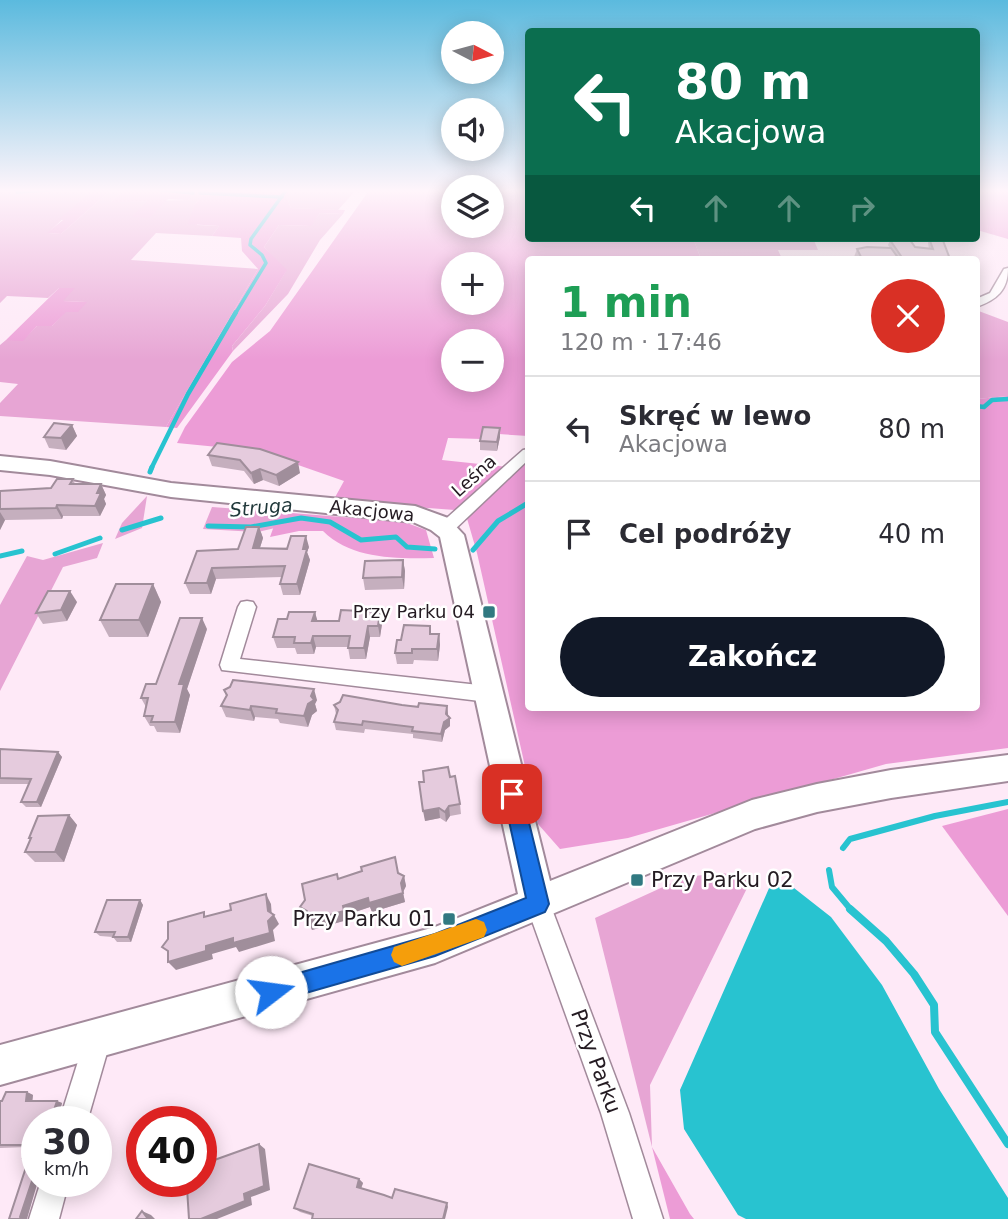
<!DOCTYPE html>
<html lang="pl">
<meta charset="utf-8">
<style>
:root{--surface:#fff;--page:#f2f2f3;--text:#2b2b33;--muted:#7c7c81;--line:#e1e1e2;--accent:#111827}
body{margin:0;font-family:"DejaVu Sans",sans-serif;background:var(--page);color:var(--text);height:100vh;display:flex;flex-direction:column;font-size:26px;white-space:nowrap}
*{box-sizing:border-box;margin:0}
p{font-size:23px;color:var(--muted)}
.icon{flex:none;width:38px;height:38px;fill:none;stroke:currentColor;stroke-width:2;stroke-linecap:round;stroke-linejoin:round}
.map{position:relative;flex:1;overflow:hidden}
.drawer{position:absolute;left:525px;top:256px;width:455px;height:455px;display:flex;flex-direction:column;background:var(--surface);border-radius:7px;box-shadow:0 4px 18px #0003}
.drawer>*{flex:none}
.guide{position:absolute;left:525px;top:28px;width:455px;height:214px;border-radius:7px;box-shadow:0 4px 18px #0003;background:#0b6e4f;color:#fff;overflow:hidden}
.needle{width:46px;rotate:96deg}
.controls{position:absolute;left:441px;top:21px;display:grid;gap:14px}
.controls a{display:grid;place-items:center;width:63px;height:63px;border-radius:50%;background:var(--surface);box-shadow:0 4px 18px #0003;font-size:35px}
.speed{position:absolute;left:21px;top:1106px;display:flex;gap:14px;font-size:35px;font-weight:700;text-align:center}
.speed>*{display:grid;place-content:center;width:91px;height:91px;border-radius:50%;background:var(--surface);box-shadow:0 4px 18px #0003;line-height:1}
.speed small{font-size:18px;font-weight:400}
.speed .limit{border:10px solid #d22;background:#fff;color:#111}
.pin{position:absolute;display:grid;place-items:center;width:60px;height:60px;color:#fff;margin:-30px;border-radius:14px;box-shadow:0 4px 10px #0006}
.me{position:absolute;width:77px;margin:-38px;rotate:75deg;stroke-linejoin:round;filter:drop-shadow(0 0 5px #0008)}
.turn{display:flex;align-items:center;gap:24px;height:147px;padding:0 35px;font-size:32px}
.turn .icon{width:91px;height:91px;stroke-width:2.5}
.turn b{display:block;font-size:49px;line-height:60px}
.lanes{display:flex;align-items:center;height:66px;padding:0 35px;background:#0003;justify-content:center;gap:35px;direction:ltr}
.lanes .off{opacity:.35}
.round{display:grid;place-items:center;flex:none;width:74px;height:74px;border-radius:37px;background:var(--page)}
.headline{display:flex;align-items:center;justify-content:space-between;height:119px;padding:0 35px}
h1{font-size:42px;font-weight:700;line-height:52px;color:#1e9e55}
.action{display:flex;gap:14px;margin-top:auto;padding:14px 35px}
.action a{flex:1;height:80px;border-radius:42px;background:var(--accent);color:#fff;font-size:28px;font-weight:700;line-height:80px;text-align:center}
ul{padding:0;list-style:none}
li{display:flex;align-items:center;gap:21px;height:105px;padding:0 35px;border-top:2px solid var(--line)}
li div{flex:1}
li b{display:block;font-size:26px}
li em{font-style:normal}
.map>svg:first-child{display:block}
.green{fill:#e7a5d4}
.forest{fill:#ec9cd6;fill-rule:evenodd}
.water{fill:#28c3d0}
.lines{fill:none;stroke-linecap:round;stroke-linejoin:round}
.stream-far4{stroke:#28c3d0;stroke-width:3.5}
.stream-far3{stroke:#28c3d0;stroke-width:4.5}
.stream-far2{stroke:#28c3d0;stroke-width:5}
.stream-far1{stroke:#28c3d0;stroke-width:6}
.stream{stroke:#28c3d0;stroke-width:8}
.street-casing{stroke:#a28a9b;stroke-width:3}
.secondary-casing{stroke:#a28a9b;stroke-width:4}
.street{fill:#fff;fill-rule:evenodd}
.secondary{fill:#fff;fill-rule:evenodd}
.wall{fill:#c5afbe}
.shaded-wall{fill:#a08e9b}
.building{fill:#e5cbdd;stroke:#a08e9b;stroke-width:2}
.route{fill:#1a73e8;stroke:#114b97;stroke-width:2}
.slow{fill:#f59e0b}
.poi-dot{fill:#317981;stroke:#fff;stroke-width:2.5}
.labels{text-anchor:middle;stroke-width:5;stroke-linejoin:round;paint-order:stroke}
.street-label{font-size:18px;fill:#241b22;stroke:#fff}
.poi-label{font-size:18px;fill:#241b22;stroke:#fff;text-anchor:end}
.water-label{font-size:19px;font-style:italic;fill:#1f3739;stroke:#fff}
.near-poi-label{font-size:21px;fill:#241b22;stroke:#fff;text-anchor:start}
.near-street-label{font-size:21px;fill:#241b22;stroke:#fff}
</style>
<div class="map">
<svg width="1008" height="1219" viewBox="0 0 1008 1219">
<rect width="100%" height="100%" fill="#fee9f7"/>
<g class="green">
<path d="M0 189H97H94L48 233 61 234 112 189H125L111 202 188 200 198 189H280L258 197 203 195 194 205 193 213 197 225 219 226 212 236 156 233 131 260 258 269 166 427 0 416V403L18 384 0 382V345L6 340H23L37 326H52L66 311 86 302 62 301 59 288 48 298 7 296 0 303Z"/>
<path d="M291 189H356V190L338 210 291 208 287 198Z"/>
<path d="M320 213 343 214 320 240 288 294 233 351 232 346 265 306 286 271 264 247 279 225 310 226Z"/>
<path d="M693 238H813L818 250H778L782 259H701Z"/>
<path d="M976 310 1008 322V396L977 399Z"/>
<path d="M147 496 142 528 115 539 122 523Z"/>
<path d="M212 507 279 512 275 528 258 532 203 529Z"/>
<path d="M103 543 97 558 63 567 0 691V605L27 556 43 560Z"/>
<path d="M722 873 752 878 650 1085 652 1147 595 918 685 877Z"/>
</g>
<g class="forest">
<path d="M94 189H112L61 234 47 233 63 220 59 219Z"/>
<path d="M125 189H198L188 200 168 199 149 218 132 217 147 201 110 203Z"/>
<path d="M280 189H291L287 198 291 208 345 210 343 214 320 213 311 226 279 225 264 247 287 270 265 306 232 346 233 351 177 428 166 427 258 269 242 251 241 238 212 236 219 226 188 224 194 205 203 195 258 197Z"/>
<path d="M370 189H453V226H492V189H528V238H693L701 259H528V436L484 433 482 439 448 438 442 460 508 467 455 510 333 501 344 481 258 451 177 443 185 427 232 362 270 331ZM453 264H492V303H453ZM453 341H492V380H453Z"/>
<path d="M977 189H1008V239L977 230Z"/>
<path d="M59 288H75L63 301 87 302 78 312H66L52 326H37L23 341 6 340Z"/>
<path d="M1008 396V748L886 764 628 838 560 849 538 824 477 553 466 515 528 460V707H976L977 399Z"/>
<path d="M279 512 404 522 426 530 434 558C396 559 351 559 323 531H299L270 537Z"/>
<path d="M1008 809V916L942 826Z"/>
<path d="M652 1147 690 1214 694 1219H670Z"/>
</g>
<path class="water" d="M770 886 794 888 831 917 882 985 939 1089 1008 1198V1219H746L738 1215 684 1129 680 1090Z"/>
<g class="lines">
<g class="stream-far4">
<path d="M154 189 193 193"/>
<path d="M17 192 61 189"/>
<path d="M200 193 282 197"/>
<path d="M235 314 266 263 262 255 250 245 251 239 287 189"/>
</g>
<g class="stream-far3">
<path d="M976 406 984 407 992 400 1008 399"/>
<path d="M151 469 188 394 236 312"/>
</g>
<g class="stream-far2">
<path d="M150 472 152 467"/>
<path d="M208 526 251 527 301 518 330 522 361 540 396 537 407 547 435 549"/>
<path d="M122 530 161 518"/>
<path d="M473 550 498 521 528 503"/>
<path d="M55 554 100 538"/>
<path d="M0 556 22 551"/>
</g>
<g class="stream-far1">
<path d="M843 848 850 839 935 816 1008 802"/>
<path d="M829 870 832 887 852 911"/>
</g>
<path class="stream" d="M850 909 886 941 914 974 934 1005 935 1032 1008 1144"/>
<defs>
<g id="street">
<path d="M1008 268C1008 290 997 300 976 307V299L990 293 1004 269Z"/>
<path d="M528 449V460L452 532H440L438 528 440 524 523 450Z"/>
<path d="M247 601 253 602 256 607 240 659 488 686 495 689 498 694 495 699 488 702 222 670 220 665 238 607 241 602Z"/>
<path d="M538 893 546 896 550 904 629 1113 663 1219H633L601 1113 526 904 530 896Z"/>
<path d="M98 1026 107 1030 111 1039 87 1122H59L85 1039 89 1030Z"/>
<path d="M41 1181H69L59 1219H29Z"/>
</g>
<path id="secondary" d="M0 456 50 461 171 483 415 506 448 518 464 535 550 881 752 800 817 784 891 770 1008 755V781L891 798 817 812 755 829 435 963 0 1085V1045L435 927 518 894 440 537 431 530 413 522 171 497 50 475 0 470Z"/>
</defs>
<use href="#street" class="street-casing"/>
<use href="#secondary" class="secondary-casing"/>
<use href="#street" class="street"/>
<use href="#secondary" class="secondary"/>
</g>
<g class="wall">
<path d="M929 238 950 259H855L854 257 857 249 890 248 888 245 890 240 915 247 929 249 928 243Z"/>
<path d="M72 425 77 436 66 450 49 448 44 437Z"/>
<path d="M500 428V437L497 451 480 450V441Z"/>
<path d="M217 443 300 473 279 486 263 480 254 484 244 471 212 466 208 455Z"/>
<path d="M73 479 75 484H101L106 495 104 499 106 504 100 516H63L62 519 5 520 0 530V491L51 488Z"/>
<path d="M259 527 263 538 260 548 309 547 307 552 310 560 300 595H283L280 584 282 577 216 579 211 594H190L185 583 238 549Z"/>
<path d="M403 560 405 571 404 589 365 590 363 578Z"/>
<path d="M153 584 161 602 148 637H109L100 620Z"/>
<path d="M77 602 67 621 43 624 36 613Z"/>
<path d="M315 612 317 621 382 624 380 637H370L366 659H350L348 647H316L314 654H297L295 648H277L273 637 287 619Z"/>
<path d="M430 626 431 634H439L440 645 438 661 414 660 413 664H397L395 653 401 640Z"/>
<path d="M207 629 187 689 190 695 180 733 157 732 154 726H150L144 716 146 707 141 698 156 684Z"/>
<path d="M224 690 317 700 315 704 317 711 312 715 308 727 280 723 278 719 255 717 254 721 226 717 221 706 226 696Z"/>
<path d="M334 705 447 706 448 716 450 726 445 730 442 742 413 738V734L365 729 364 733 336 730 334 722 336 714Z"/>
<path d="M0 749 58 752 62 757 41 807H26L21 802 29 784H0Z"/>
<path d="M450 777 460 804 461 814 450 816 446 822 440 818 425 821Z"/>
<path d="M69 815 77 825 64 862H35L25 852 30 840 29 838Z"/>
<path d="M398 873 404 876 406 886 403 892 405 902 372 912 370 907 346 915 347 920 312 930 308 918 305 916 300 907 337 874 338 879Z"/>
<path d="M140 900 143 905 131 942H117L113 937 100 936 95 932Z"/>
<path d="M27 1092 33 1095 32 1101H57L62 1103 57 1122H37V1181L26 1218 9 1219 29 1160 23 1158 27 1147 0 1148V1101Z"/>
<path d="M359 1179 363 1183 361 1189 392 1198 448 1207 313 1216 300 1212 294 1208Z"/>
</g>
<g class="shaded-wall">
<path d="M72 425 77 436 66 450 61 438Z"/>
<path d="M500 428V437L497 451V442Z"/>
<path d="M298 462 300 473 279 486 276 475Z"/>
<path d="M260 469 263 480 254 484 251 473Z"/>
<path d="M101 484 106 495 104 499 106 504 100 516 95 506 97 493Z"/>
<path d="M57 505 63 516 62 519 56 508Z"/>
<path d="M0 512 5 520 0 530Z"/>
<path d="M259 527 263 538 256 560 253 548Z"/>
<path d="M306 536 309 547 307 552 310 560 300 595 297 584Z"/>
<path d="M403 560 405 571 404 589 402 577Z"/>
<path d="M212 568 216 579 211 594 207 583Z"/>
<path d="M153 584 161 602 148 637 139 620Z"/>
<path d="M70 591 77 602 67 621 61 610Z"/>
<path d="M315 612 318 623 312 621Z"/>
<path d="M380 612 382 624 380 637 378 626Z"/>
<path d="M202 618 207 629 187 689 190 695 180 733 175 722 179 684Z"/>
<path d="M368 626 370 637 366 659 364 648Z"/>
<path d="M439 634 440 645 438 661 437 649Z"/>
<path d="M313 636 316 647 314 654 311 643Z"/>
<path d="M314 689 317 700 315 704 317 711 312 715 308 727 304 716Z"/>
<path d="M251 706 255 717 254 721 250 710Z"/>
<path d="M447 706 448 714 447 720 450 718V726L445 730 442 742 441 734Z"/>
<path d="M58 752 62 757 41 807 37 802Z"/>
<path d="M449 806 450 816 446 822 445 812Z"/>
<path d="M439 808 440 818 425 821 423 811Z"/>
<path d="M69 815 77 825 64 862 55 852Z"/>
<path d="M404 876 406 886 403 892 401 883Z"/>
<path d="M403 893 405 902 372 912 370 907 346 915 347 920 312 930 308 921 343 906 368 898Z"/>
<path d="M266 894 271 904 272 917 274 915 279 924 273 930 275 941 239 952 236 947 212 954 213 959 176 970 168 962 206 946 268 911Z"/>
<path d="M140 900 143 905 131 942 128 937Z"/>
<path d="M27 1092 33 1095 32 1104 26 1101Z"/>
<path d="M57 1101 62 1103 57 1122H53L51 1119Z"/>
<path d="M259 1144 265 1149 270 1190 251 1197 252 1205 217 1219H201L244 1194Z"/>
<path d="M33 1178 38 1181 27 1219H22L20 1217Z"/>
<path d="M359 1179 363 1183 360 1191 357 1187Z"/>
<path d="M447 1203 448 1207 445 1219H443Z"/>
<path d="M142 1211 151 1215 155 1219H148Z"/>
</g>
<g class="building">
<path d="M929 238H942L950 259H903L890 240H910L915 247 933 249Z"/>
<path d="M867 247 891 248 899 259H862L857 249Z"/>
<path d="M54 423 72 425 61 438 44 437Z"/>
<path d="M483 427 500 428 497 442 480 441Z"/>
<path d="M217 443 260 449 298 462 276 475 260 469 251 473 240 460 208 455Z"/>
<path d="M57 479H73L70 484H101L97 493H101L95 506 57 505 56 508 0 509V491L51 488Z"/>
<path d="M246 527H259L253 548 287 549 291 536H306L303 549H307L297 584H280L285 566 212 568 207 583H185L197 551 238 549Z"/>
<path d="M403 560 402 577 363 578 365 561Z"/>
<path d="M116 584H153L139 620H100Z"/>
<path d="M48 591H70L61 610 36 613Z"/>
<path d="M341 610 380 612 378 626H368L364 648H348L350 636H313L311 643H294L295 637H273L278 619H287L289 612H315L312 621H339Z"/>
<path d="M180 618H202L179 684H184L175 722H151L153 716H144L148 698H141L146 684H156Z"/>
<path d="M404 625 430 626V634H439L437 649H412V653H395L397 640H401Z"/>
<path d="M233 680 314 689 311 696 314 700 308 704 304 716 276 713 277 709 251 706 250 710 221 706 227 695 224 690 230 687Z"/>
<path d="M343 695 402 705 418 707 419 703 447 706 446 714 450 718 444 722 441 734 412 731 413 727 363 721 362 725 334 722 338 710 334 705 340 702Z"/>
<path d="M0 749 58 752 37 802H21L31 779 0 778Z"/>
<path d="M448 767 450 777 455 776 460 804 449 806 445 812 439 808 423 811 419 782H424L423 771Z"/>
<path d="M69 815 55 852H25L31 838H29L38 816Z"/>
<path d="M395 857 398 873 404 876 401 883 403 893 369 903 368 898 343 906 344 911 308 921 307 911 300 907 305 900 302 884 337 874 338 879 362 871 361 867Z"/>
<path d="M266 894 268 911 274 915 268 921 270 933 233 943V938L206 946V951L168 962V951L162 947 168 939V922L204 912V917L231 910 230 904Z"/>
<path d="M107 900H140L128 937H113L115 932H95Z"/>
<path d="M6 1092H27L26 1101H57L51 1119 53 1122H37V1177L33 1178 20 1217 22 1219H9L29 1158H23L28 1145H0V1101H2Z"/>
<path d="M259 1144 264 1186 244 1194 245 1201 201 1219H189L187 1188 198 1184V1181H201V1174L207 1172 206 1163Z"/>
<path d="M309 1164 359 1179 357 1187 384 1195 392 1198 395 1189 447 1203 443 1219H312L313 1214 294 1208Z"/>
<path d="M142 1211 148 1219H136Z"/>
</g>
<linearGradient id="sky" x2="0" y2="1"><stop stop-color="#5bbade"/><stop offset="0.53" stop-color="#fff5fb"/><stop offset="1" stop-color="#fff5fb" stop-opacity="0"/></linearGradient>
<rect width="1008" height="360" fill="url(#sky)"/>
<path class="route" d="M512 786 519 788 522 794 549 904 545 912 435 956 271 1003 263 1000 260 992 263 984 271 981 435 934 526 898 503 794 506 788Z"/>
<path class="slow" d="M476 919 484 922 487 930 484 937 402 966 394 962 391 955 394 947Z"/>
<g class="poi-dot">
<rect x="482" y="605" width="14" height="14" rx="3.5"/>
<rect x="630" y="873" width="14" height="14" rx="3.5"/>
<rect x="442" y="912" width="14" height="14" rx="3.5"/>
</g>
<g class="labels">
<g class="street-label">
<text transform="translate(474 476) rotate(-42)" y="6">Leśna</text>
<text transform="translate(372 511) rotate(6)" y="6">Akacjowa</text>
</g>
<g class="poi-label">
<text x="475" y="618">Przy Parku 04</text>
</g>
<g class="water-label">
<text transform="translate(261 507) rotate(-5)" y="7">Struga</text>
</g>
<g class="near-poi-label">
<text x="651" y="887">Przy Parku 02</text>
<text x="435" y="926" text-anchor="end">Przy Parku 01</text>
</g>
<g class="near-street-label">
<text transform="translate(596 1061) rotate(70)" y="7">Przy Parku</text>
</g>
</g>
</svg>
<div class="controls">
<a><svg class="needle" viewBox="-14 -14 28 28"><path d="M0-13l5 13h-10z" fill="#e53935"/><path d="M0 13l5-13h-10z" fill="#7c7c81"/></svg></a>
<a><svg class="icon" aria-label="sound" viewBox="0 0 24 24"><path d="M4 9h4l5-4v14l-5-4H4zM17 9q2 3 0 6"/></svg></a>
<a><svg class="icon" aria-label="layers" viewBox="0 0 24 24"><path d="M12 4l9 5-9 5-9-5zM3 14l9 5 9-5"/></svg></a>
<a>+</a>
<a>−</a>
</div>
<div class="speed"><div>30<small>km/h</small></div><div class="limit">40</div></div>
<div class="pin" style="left:512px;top:794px;background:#d93025"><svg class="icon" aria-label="arrive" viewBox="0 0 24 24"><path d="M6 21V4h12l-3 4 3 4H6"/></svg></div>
<svg class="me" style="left:271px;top:992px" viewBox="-20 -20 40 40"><circle r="19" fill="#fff"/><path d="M0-13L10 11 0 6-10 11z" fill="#1a73e8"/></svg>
<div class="guide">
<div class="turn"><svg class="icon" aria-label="left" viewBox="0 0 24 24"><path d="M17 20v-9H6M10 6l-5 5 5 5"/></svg><div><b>80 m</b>Akacjowa</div></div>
<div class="lanes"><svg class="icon" aria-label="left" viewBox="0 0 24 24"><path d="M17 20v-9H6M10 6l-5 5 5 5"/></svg><svg class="icon off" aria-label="ahead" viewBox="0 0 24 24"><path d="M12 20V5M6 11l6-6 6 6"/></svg><svg class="icon off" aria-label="ahead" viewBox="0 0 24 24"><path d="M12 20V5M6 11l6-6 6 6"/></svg><svg class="icon off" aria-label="right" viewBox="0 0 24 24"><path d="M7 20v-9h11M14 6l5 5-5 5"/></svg></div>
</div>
<section class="drawer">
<div class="headline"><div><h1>1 min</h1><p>120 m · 17:46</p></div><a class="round" style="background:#d93025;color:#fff"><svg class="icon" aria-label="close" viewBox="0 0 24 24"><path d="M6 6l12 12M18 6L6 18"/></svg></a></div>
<ul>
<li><svg class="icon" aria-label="left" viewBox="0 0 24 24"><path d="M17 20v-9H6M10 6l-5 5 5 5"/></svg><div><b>Skręć w lewo</b><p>Akacjowa</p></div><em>80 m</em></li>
<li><svg class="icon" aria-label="arrive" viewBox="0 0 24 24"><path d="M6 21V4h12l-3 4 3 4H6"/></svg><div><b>Cel podróży</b></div><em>40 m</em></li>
</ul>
<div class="action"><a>Zakończ</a></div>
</section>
</div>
